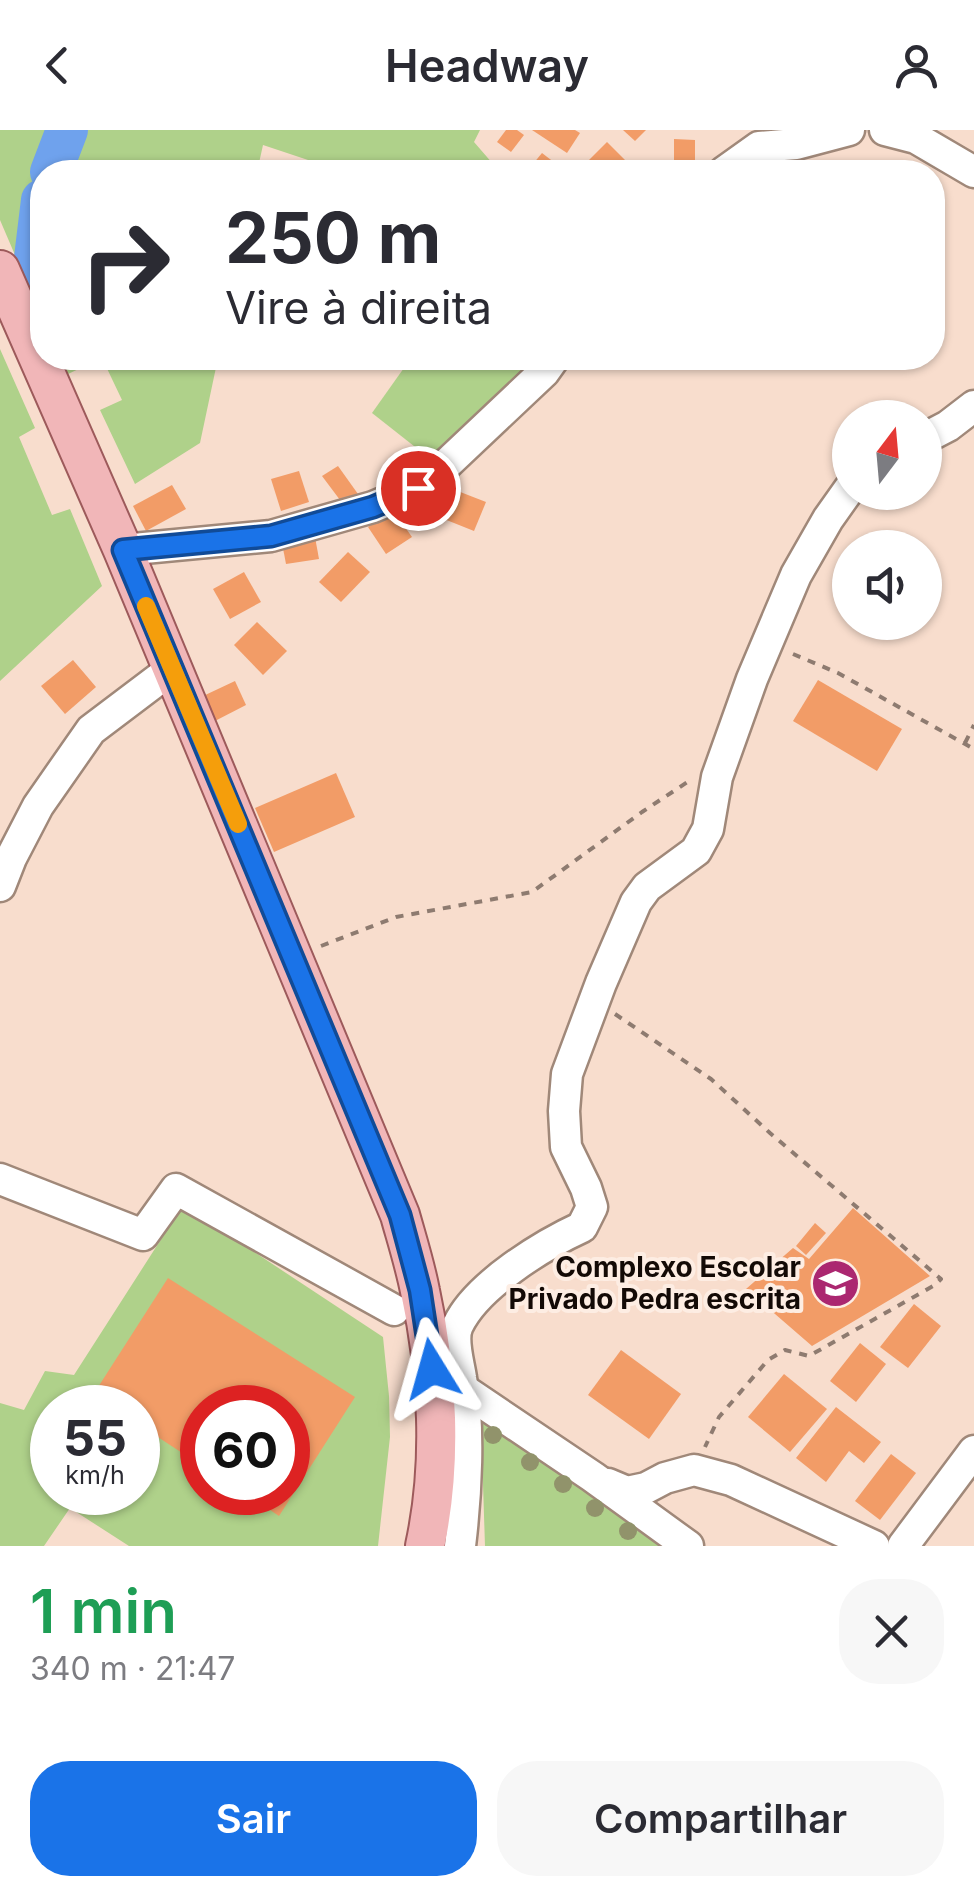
<!DOCTYPE html>
<html lang="pt">
<meta charset="utf-8">
<style>
:root{--surface:#fff;--page:#f7f7f7;--text:#2b2b33;--muted:#7c7c81;--accent:#1a73e8}
body{margin:0;font-family:Inter,sans-serif;background:var(--page);color:var(--text);height:100vh;display:flex;flex-direction:column;font-size:38px;white-space:nowrap}
*{box-sizing:border-box;margin:0}
p{font-size:32px;color:var(--muted)}
.icon{flex:none;width:55px;height:55px;fill:none;stroke:currentColor;stroke-width:2;stroke-linecap:round;stroke-linejoin:round}
.map{position:relative;height:1416px;overflow:hidden}
.panel{display:flex;flex-direction:column;background:var(--surface);flex:1}
.panel>*{flex:none}
.guide{position:absolute;left:30px;top:30px;width:915px;height:210px;border-radius:40px;box-shadow:0 2px 8px #0004;background:#fff;color:var(--text);overflow:hidden}
.needle{width:65px;rotate:16deg}
.fabs{position:absolute;left:832px;top:270px;display:grid;gap:20px}
.fabs a{display:grid;place-items:center;width:110px;height:110px;border-radius:50%;background:var(--surface);box-shadow:0 2px 8px #0004;font-size:50px}
.speed{position:absolute;left:30px;top:1255px;display:flex;gap:20px;font-size:50px;font-weight:700;text-align:center}
.speed>*{display:grid;place-content:center;width:130px;height:130px;border-radius:50%;background:var(--surface);box-shadow:0 2px 8px #0004;line-height:1}
.speed small{font-size:25px;font-weight:400}
.speed .limit{border:15px solid #d22;background:#fff;color:#111}
.pin{position:absolute;display:grid;place-items:center;width:85px;height:85px;color:#fff;margin:-42px;border:5px solid #fff;border-radius:50%;box-shadow:0 2px 10px #0007}
.me{position:absolute;width:110px;margin:-55px;rotate:352deg;stroke-linejoin:round;filter:drop-shadow(0 0 8px #0008)}
.turn{display:flex;align-items:center;gap:35px;height:210px;padding:0 30px;font-size:45px}
.turn .icon{width:130px;height:130px;stroke-width:2.5}
.turn b{display:block;font-size:70px;line-height:85px}
.round{display:grid;place-items:center;flex:none;width:105px;height:105px;border-radius:40px;background:var(--page)}
.overview{display:flex;align-items:center;justify-content:space-between;height:170px;padding:0 30px}
h1{font-size:60px;font-weight:600;line-height:75px;color:#1e9e55}
.cta{display:flex;gap:20px;margin-top:auto;padding:20px 30px}
.cta a{flex:1;height:115px;border-radius:40px;background:var(--accent);color:#fff;font-size:40px;font-weight:600;line-height:115px;text-align:center}
.cta a+a{background:var(--page);color:var(--text)}
header{display:flex;justify-content:space-between;align-items:center;height:130px;padding:0 30px;background:var(--surface);font-size:45px;font-weight:600}
.map>svg:first-child{display:block}
.green{fill:#afd18a;fill-rule:evenodd}
.lines{fill:none;stroke-linecap:round;stroke-linejoin:round}
.river{stroke:#6fa2ed;stroke-width:42}
.building{fill:#f29c67}
.minor-casing{stroke:#a08879;stroke-width:35}
.major-casing{stroke:#9d5a5b;stroke-width:42}
.path{stroke:#8e7b70;stroke-width:4;stroke-dasharray:8 8;stroke-linecap:butt}
.minor{stroke:#fff;stroke-width:30}
.major{stroke:#f1b6b8;stroke-width:38}
.tree{fill:#91936b}
.route-casing{stroke:#114b97;stroke-width:25}
.route{stroke:#1a73e8;stroke-width:18}
.slow{stroke:#f59e0b;stroke-width:18}
.labels{text-anchor:middle;stroke-width:8;stroke-linejoin:round;paint-order:stroke}
.poi-label{font-size:28px;font-weight:bold;fill:#130a06;stroke:#fdede3;text-anchor:end}
</style>
<header><svg class="icon" aria-label="back" viewBox="0 0 24 24"><path d="M15 5l-7 7 7 7"/></svg>Headway<svg class="icon" aria-label="person" viewBox="0 0 24 24"><circle cx="12" cy="8" r="4"/><path d="M4 21q1-7 8-7t8 7"/></svg></header>
<div class="map">
<svg width="974" height="1416" viewBox="0 0 974 1416">
<rect width="100%" height="100%" fill="#f8ddcd"/>
<g class="green">
<path d="M0 0H480L474 12 500 42H344L263 15 257 42H42V188L0 90Z"/>
<path d="M0 219 35 298 19 307 52 385 70 379 102 456 0 551Z"/>
<path d="M60 228H218L200 313 135 354 100 280 122 270 102 228 68 244Z"/>
<path d="M411 228H544L438 335 372 283Z"/>
<path d="M183 1075 383 1207 389 1266 390 1307 378 1416H129L70 1378 44 1416H0V1273L24 1280 45 1241 74 1245ZM52 1278H138V1362H52ZM202 1278H288V1362H202Z"/>
<path d="M483 1288 669 1416H485L481 1292Z"/>
</g>
<g class="lines">
<g class="river">
<path d="M51 42 67 0"/>
<path d="M31 161 42 70"/>
</g>
</g>
<g class="building">
<path d="M506 0H517L524 5 511 22 497 12Z"/>
<path d="M532 0H575L580 3 567 23Z"/>
<path d="M623 0H646L635 11Z"/>
<path d="M674 9 695 10V42H674Z"/>
<path d="M607 12 634 39 630 42H592L584 35Z"/>
<path d="M542 23 555 33 548 42H532L528 40Z"/>
<path d="M338 336 358 364 343 374 322 346Z"/>
<path d="M299 341 309 372 281 381 271 349Z"/>
<path d="M172 355 186 379 146 401 133 376Z"/>
<path d="M450 358 486 372 474 401 439 387Z"/>
<path d="M393 380 412 407 386 424 368 397Z"/>
<path d="M315 407 319 429 286 434 282 413Z"/>
<path d="M348 422 370 442 341 472 319 452Z"/>
<path d="M244 442 261 472 230 489 213 459Z"/>
<path d="M257 492 287 521 263 545 234 515Z"/>
<path d="M73 530 96 557 65 584 41 556Z"/>
<path d="M818 550 902 599 877 641 793 591Z"/>
<path d="M235 551 246 575 213 592 201 567Z"/>
<path d="M336 643 355 687 274 722 255 678Z"/>
<path d="M853 1078 930 1146 812 1216 746 1159 793 1118 809 1129Z"/>
<path d="M815 1093 826 1103 806 1125 796 1116Z"/>
<path d="M168 1148 355 1267 279 1386 243 1362H288V1278H202V1336L138 1294V1278H113L93 1265Z"/>
<path d="M914 1174 941 1196 908 1238 880 1217Z"/>
<path d="M860 1213 886 1234 856 1272 830 1251Z"/>
<path d="M621 1220 681 1264 649 1309 588 1265Z"/>
<path d="M784 1244 827 1279 790 1322 748 1287Z"/>
<path d="M836 1277 881 1312 864 1333 849 1321 826 1352 796 1328Z"/>
<path d="M891 1324 916 1343 880 1390 855 1371Z"/>
</g>
<g class="lines">
<defs>
<g id="minor">
<path d="M885 0 916 8 974 42"/>
<path d="M724 42 759 17 796 14 849 0"/>
<path d="M925 308 948 296 974 276"/>
<path d="M123 420 271 406 373 377 418 358 436 344 544 242 554 228"/>
<path d="M0 756 11 728 38 676 91 600 173 538"/>
<path d="M0 1049 143 1105 176 1059 394 1180"/>
<path d="M452 1252 593 1347 688 1416"/>
<path d="M608 1354 627 1362 646 1358 665 1348 694 1340 731 1350 874 1416"/>
<path d="M460 1416C466 1366 470 1297 461 1248 459 1233 451 1209 458 1195 477 1155 543 1115 582 1097L592 1077 586 1058 566 1017 564 981 567 944 601 853 636 772 647 757 696 721 708 699 717 647 752 549 796 445 828 389 850 358"/>
<path d="M903 1416 974 1321"/>
</g>
<path id="major" d="M0 140 123 420 400 1085C407 1110 415 1135 420 1161 438 1243 443 1333 425 1416"/>
</defs>
<use href="#minor" class="minor-casing"/>
<use href="#major" class="major-casing"/>
<g class="path">
<path d="M793 524 838 543 974 619"/>
<path d="M965 613 974 595"/>
<path d="M321 816 396 787 532 762 642 682 689 651"/>
<path d="M615 884 711 949 770 1003 941 1149 935 1155 809 1226 785 1220 768 1230 719 1287 705 1317"/>
</g>
<use href="#minor" class="minor"/>
<use href="#major" class="major"/>
</g>
<g class="tree">
<circle cx="493" cy="1305" r="9"/>
<circle cx="530" cy="1332" r="9"/>
<circle cx="563" cy="1354" r="9"/>
<circle cx="595" cy="1378" r="9"/>
<circle cx="628" cy="1401" r="9"/>
</g>
<g class="lines">
<defs>
<path id="route" d="M418 358 373 377 271 406 123 420 400 1085 420 1160 432 1239"/>
</defs>
<use href="#route" class="route-casing"/>
<use href="#route" class="route"/>
<path class="slow" d="M146 476 238 694"/>
</g>
<defs>
<symbol id="school-disc" viewBox="-11 -11 22 22"><circle r="9.5" fill="#ab2770" stroke="#fdede3"/><path d="M0-5L7-2L0 1L-7-2ZM-4 1L0 2.5L4 1V4Q0 6-4 4Z" fill="#fff"/></symbol>
</defs>
<g fill-rule="evenodd">
<use href="#school-disc" x="808" y="1126" width="55" height="55"/>
</g>
<g class="labels">
<g class="poi-label">
<text x="801" y="1147">Complexo Escolar<tspan x="801" dy="32">Privado Pedra escrita</tspan></text>
</g>
</g>
</svg>
<div class="fabs">
<a><svg class="needle" viewBox="-14 -14 28 28"><path d="M0-13l5 13h-10z" fill="#e53935"/><path d="M0 13l5-13h-10z" fill="#7c7c81"/></svg></a>
<a><svg class="icon" aria-label="sound" viewBox="0 0 24 24"><path d="M4 9h4l5-4v14l-5-4H4zM17 9q2 3 0 6"/></svg></a>
</div>
<div class="speed"><div>55<small>km/h</small></div><div class="limit">60</div></div>
<div class="pin" style="left:418px;top:358px;background:#d93025"><svg class="icon" aria-label="arrive" viewBox="0 0 24 24"><path d="M6 21V4h12l-3 4 3 4H6"/></svg></div>
<svg class="me" style="left:432px;top:1239px" viewBox="-20 -20 40 40"><path d="M0-17L14 15 0 8-14 15z" fill="#1a73e8" stroke="#fff" stroke-width="4"/></svg>
<div class="guide">
<div class="turn"><svg class="icon" aria-label="right" viewBox="0 0 24 24"><path d="M7 20v-9h11M14 6l5 5-5 5"/></svg><div><b>250 m</b>Vire à direita</div></div>
</div>
</div>
<section class="panel">
<div class="overview"><div><h1>1 min</h1><p>340 m · 21:47</p></div><a class="round"><svg class="icon" aria-label="close" viewBox="0 0 24 24"><path d="M6 6l12 12M18 6L6 18"/></svg></a></div>
<div class="cta"><a>Sair</a><a>Compartilhar</a></div>
</section>
